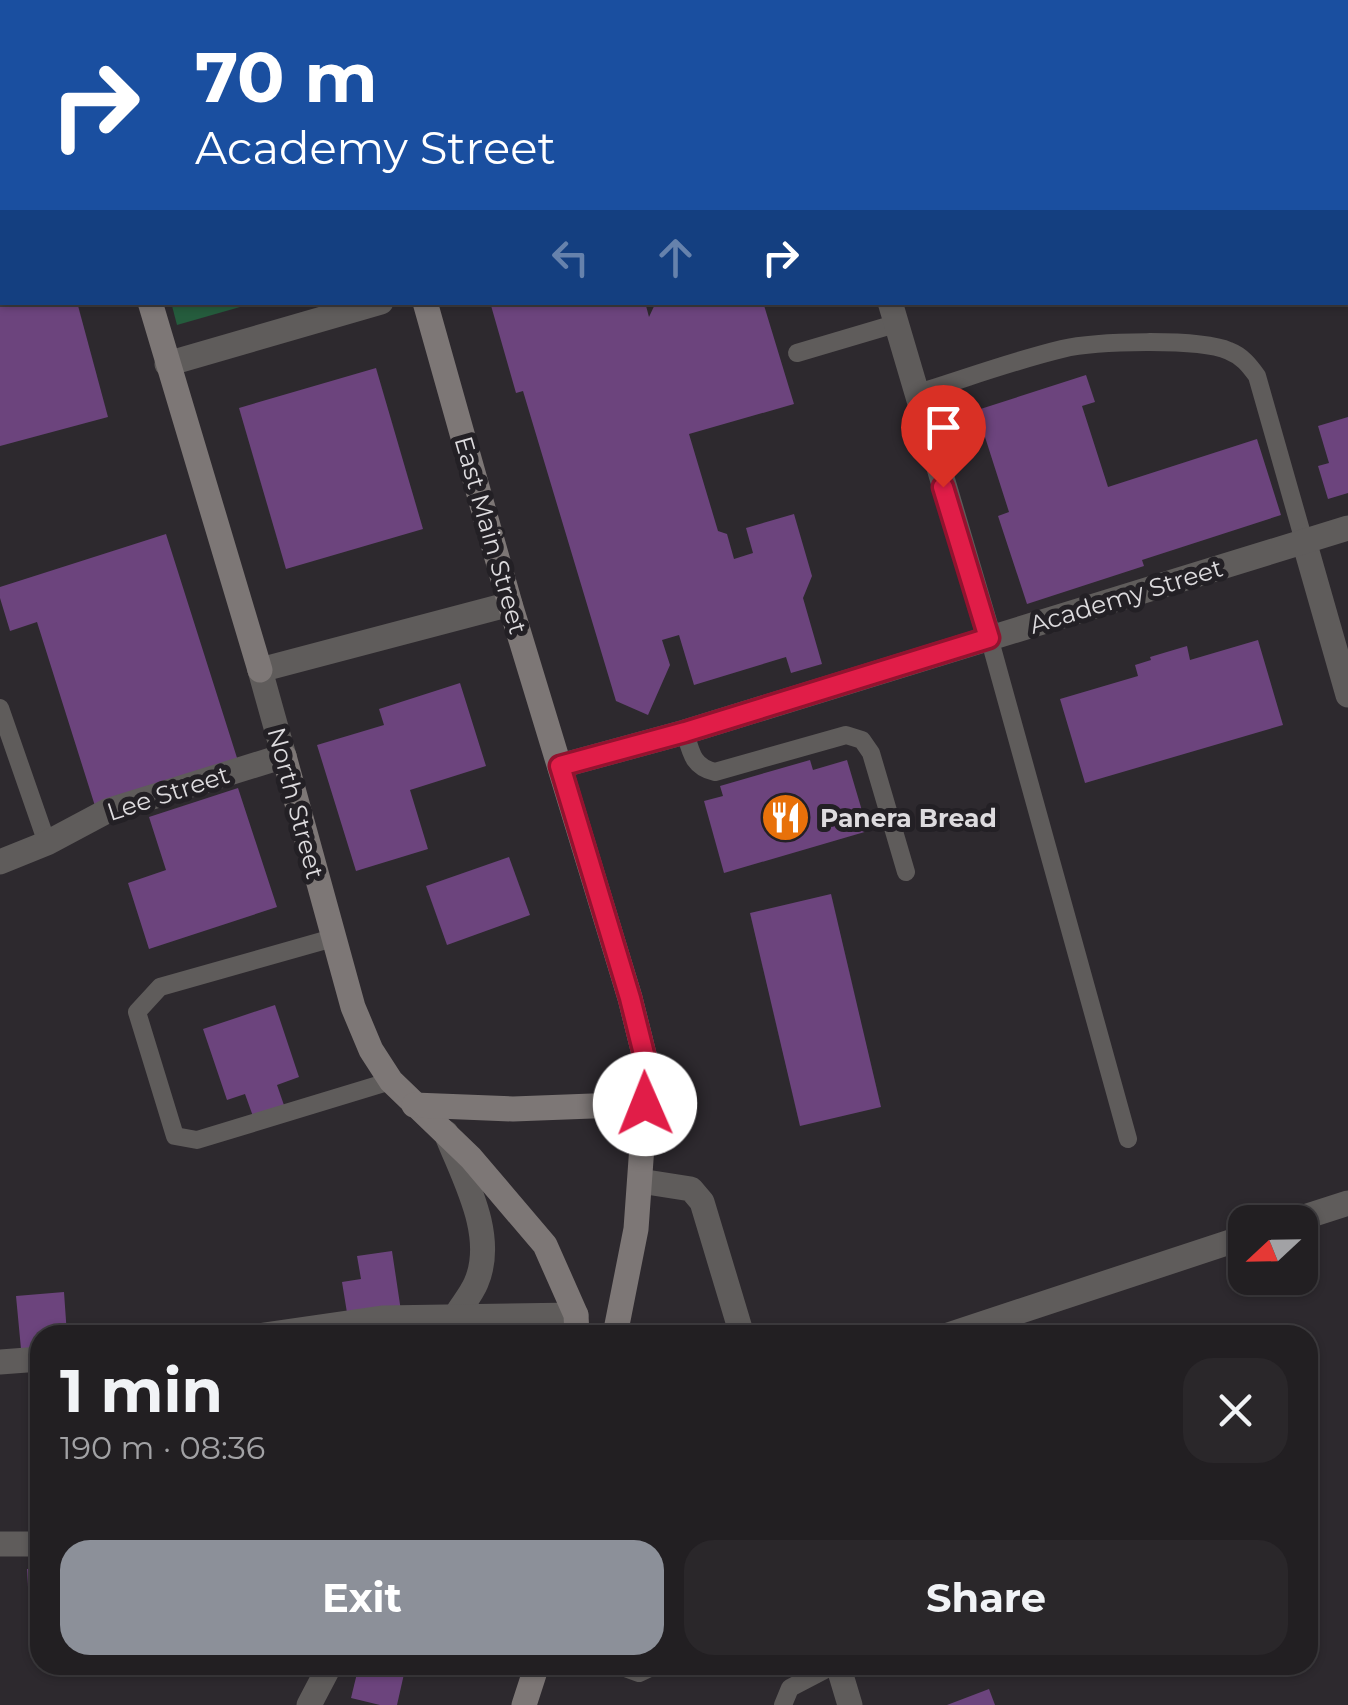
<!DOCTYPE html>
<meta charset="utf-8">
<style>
:root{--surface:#221f22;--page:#2a272a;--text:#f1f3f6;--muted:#a2a2a5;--line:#3f3d40;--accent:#8c9099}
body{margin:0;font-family:Montserrat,sans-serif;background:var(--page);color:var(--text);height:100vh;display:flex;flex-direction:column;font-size:38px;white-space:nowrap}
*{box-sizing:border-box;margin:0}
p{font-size:32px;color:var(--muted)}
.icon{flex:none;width:55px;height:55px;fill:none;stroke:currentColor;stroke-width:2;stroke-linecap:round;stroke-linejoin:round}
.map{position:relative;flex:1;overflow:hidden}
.panel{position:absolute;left:30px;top:1325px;width:1288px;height:350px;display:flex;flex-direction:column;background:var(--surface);border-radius:30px;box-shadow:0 2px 8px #0004,0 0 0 2px var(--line)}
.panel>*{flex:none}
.banner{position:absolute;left:0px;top:0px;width:1350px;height:305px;box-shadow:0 2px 8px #0004,0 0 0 2px var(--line);background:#1a4fa0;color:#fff;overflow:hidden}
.needle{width:65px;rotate:248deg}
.controls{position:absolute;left:1228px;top:1205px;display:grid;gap:20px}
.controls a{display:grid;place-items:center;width:90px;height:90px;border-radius:20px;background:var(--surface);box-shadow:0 2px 8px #0004,0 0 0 2px var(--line);font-size:50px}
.pin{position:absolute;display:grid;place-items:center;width:85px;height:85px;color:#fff;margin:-102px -42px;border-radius:50% 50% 50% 0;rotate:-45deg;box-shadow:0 0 10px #0007}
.pin .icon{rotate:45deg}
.me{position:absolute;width:110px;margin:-55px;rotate:359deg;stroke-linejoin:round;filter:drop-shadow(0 0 8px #0008)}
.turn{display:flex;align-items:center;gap:35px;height:210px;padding:0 30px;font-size:45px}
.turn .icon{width:130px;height:130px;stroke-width:2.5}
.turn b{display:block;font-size:70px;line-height:85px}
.lanes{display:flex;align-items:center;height:95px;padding:0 30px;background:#0003;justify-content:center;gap:50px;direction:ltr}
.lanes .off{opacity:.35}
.round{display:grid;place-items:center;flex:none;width:105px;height:105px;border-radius:30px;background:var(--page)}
.head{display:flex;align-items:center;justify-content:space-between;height:170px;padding:0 30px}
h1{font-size:60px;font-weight:700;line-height:75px}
.cta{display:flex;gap:20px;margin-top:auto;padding:20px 30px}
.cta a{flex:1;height:115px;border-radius:30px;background:var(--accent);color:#fff;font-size:40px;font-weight:700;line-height:115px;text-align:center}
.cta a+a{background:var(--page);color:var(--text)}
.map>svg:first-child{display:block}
.green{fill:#255c3d}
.building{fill:#6c447d}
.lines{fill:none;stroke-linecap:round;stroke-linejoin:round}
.service{stroke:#5f5c5b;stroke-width:18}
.minor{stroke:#5f5c5b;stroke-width:25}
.tertiary{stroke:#5f5c5b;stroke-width:25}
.secondary{stroke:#7d7776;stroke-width:25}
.route-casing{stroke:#92132f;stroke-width:25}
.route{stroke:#e11d48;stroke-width:18}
.labels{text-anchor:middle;stroke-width:10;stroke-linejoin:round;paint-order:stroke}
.street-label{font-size:25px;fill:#dddbde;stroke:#232025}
.poi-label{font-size:25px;font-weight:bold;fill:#dddbde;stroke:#232025;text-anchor:start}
</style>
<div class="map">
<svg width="1348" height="1705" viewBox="0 0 1348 1705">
<rect width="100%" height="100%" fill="#2d292e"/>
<path class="green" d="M171 302H254V303L177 325Z"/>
<g class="building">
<path d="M0 302H77L108 417 0 446Z"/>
<path d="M490 302H645L649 317 656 302H763L794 404 689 434 718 531 727 534 734 559 753 553 746 528 794 514 812 576 803 598 822 664 791 673 786 657 694 685 679 635 662 640 670 665 648 715 616 701 523 391 516 393Z"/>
<path d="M376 368 423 529 286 569 239 408Z"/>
<path d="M1086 375 1095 402 1082 406 1108 487 1257 439 1281 515 1142 560 1144 566 1027 604 998 516 1009 512 985 437 976 439 968 413Z"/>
<path d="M1348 417V493L1328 499 1318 466 1329 463 1318 426Z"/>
<path d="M166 534 238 761 95 806 37 622 10 631 0 598V587Z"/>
<path d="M1258 640 1283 725 1085 783 1060 699 1138 676 1135 665 1151 660 1150 657 1187 646 1190 660Z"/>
<path d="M460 683 486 766 410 790 428 849 356 871 317 745 384 725 379 709Z"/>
<path d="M810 760 813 770 847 760 868 831 724 873 704 801 723 796 720 786Z"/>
<path d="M238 788 277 907 149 949 128 883 166 870 149 817Z"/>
<path d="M509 857 530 915 447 945 426 886Z"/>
<path d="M831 894 881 1107 800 1126 750 913Z"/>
<path d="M275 1005 299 1077 277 1085 286 1111 255 1122 245 1094 227 1100 203 1029Z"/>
<path d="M392 1251 401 1311 348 1319 342 1282 361 1279 357 1256Z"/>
<path d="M64 1292 67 1335H40V1348L21 1349 16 1296Z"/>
<path d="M40 1568V1622H30L27 1569Z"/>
<path d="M359 1665H406L397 1705H380L351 1698Z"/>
<path d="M989 1689 995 1705H947Z"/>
</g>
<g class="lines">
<g class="service">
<path d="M1095 0 1101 2"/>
<path d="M797 353 895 324"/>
<path d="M915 394C964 379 1012 361 1062 349 1095 341 1199 338 1229 351 1242 356 1249 365 1257 376L1304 541"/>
<path d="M989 637 1128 1139"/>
<path d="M0 708 47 843"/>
<path d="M685 732C691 753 693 767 715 772L846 735 862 740 871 753 906 872"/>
<path d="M333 938 160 987 137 1012 175 1136 197 1140 391 1081"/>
<path d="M617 1665 639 1673 656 1665"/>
<path d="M783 1705 790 1688 834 1665"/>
</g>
<g class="minor">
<path d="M805 0 806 2"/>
<path d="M911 2 920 0"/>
<path d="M890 302 989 637"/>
<path d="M1304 541 1348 695"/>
<path d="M260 670 510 604"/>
<path d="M560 766 685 732 1348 528"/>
<path d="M0 862 47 843 107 811 284 756"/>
<path d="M446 1133C463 1177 497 1235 476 1283 471 1295 461 1306 455 1317"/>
<path d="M640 1181 691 1189 702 1202 742 1335"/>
<path d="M1289 1222 1348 1203"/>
<path d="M264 1335 382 1318 576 1315"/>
<path d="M948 1335 1245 1237"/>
<path d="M0 1362 40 1359"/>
<path d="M0 1544H40"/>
<path d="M838 1665 850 1705"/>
<path d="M309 1705 330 1665"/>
</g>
<g class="tertiary">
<path d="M1348 137V138"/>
<path d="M167 364 381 302"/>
<path d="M260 670 284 756"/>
</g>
<g class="secondary">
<path d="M63 0 64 2"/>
<path d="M338 0V2"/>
<path d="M150 302 260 670"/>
<path d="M425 302 510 604 630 998 646 1062 645 1104 636 1229 615 1335"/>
<path d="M284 756 353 1007 371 1050 391 1081 471 1158 545 1245 576 1315 577 1335"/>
<path d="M414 1105 513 1109 645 1104"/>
<path d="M524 1705 537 1665"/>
</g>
</g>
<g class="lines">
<defs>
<path id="route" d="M645 1104 646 1062 630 998 560 766 685 732 989 638 943 487"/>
</defs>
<use href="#route" class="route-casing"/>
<use href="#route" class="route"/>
</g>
<defs>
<symbol id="restaurant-disc" viewBox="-11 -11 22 22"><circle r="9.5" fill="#e8710a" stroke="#232025"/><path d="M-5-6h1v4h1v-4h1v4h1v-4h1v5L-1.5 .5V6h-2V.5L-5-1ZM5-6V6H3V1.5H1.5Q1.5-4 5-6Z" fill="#fff"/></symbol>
</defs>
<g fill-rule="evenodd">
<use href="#restaurant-disc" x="758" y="790" width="55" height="55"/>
</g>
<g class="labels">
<g class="street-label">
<text transform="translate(491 535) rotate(74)" y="9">East Main Street</text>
<text transform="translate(1126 596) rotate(-17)" y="9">Academy Street</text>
<text transform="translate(168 793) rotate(-18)" y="9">Lee Street</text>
<text transform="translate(296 803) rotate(75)" y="9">North Street</text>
</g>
<g class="poi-label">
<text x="820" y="827">Panera Bread</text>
</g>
</g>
</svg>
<div class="controls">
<a><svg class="needle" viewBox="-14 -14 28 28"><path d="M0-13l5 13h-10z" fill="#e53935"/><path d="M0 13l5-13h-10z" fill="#a2a2a5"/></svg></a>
</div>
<div class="pin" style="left:943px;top:487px;background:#d93025"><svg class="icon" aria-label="arrive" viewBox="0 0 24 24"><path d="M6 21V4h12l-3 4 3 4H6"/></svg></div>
<svg class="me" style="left:645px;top:1104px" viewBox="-20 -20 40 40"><circle r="19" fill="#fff"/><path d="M0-13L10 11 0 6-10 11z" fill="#e11d48"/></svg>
<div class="banner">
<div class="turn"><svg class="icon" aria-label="right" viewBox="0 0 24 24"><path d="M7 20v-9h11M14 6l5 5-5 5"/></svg><div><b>70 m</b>Academy Street</div></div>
<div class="lanes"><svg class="icon off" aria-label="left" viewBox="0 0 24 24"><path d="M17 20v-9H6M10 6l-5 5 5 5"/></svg><svg class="icon off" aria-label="ahead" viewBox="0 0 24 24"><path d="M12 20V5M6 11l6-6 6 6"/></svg><svg class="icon" aria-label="right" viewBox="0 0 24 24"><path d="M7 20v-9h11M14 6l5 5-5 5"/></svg></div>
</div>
<section class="panel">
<div class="head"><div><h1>1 min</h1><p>190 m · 08:36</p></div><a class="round"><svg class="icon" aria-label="close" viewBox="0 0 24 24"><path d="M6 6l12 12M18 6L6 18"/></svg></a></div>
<div class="cta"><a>Exit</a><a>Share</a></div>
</section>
</div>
